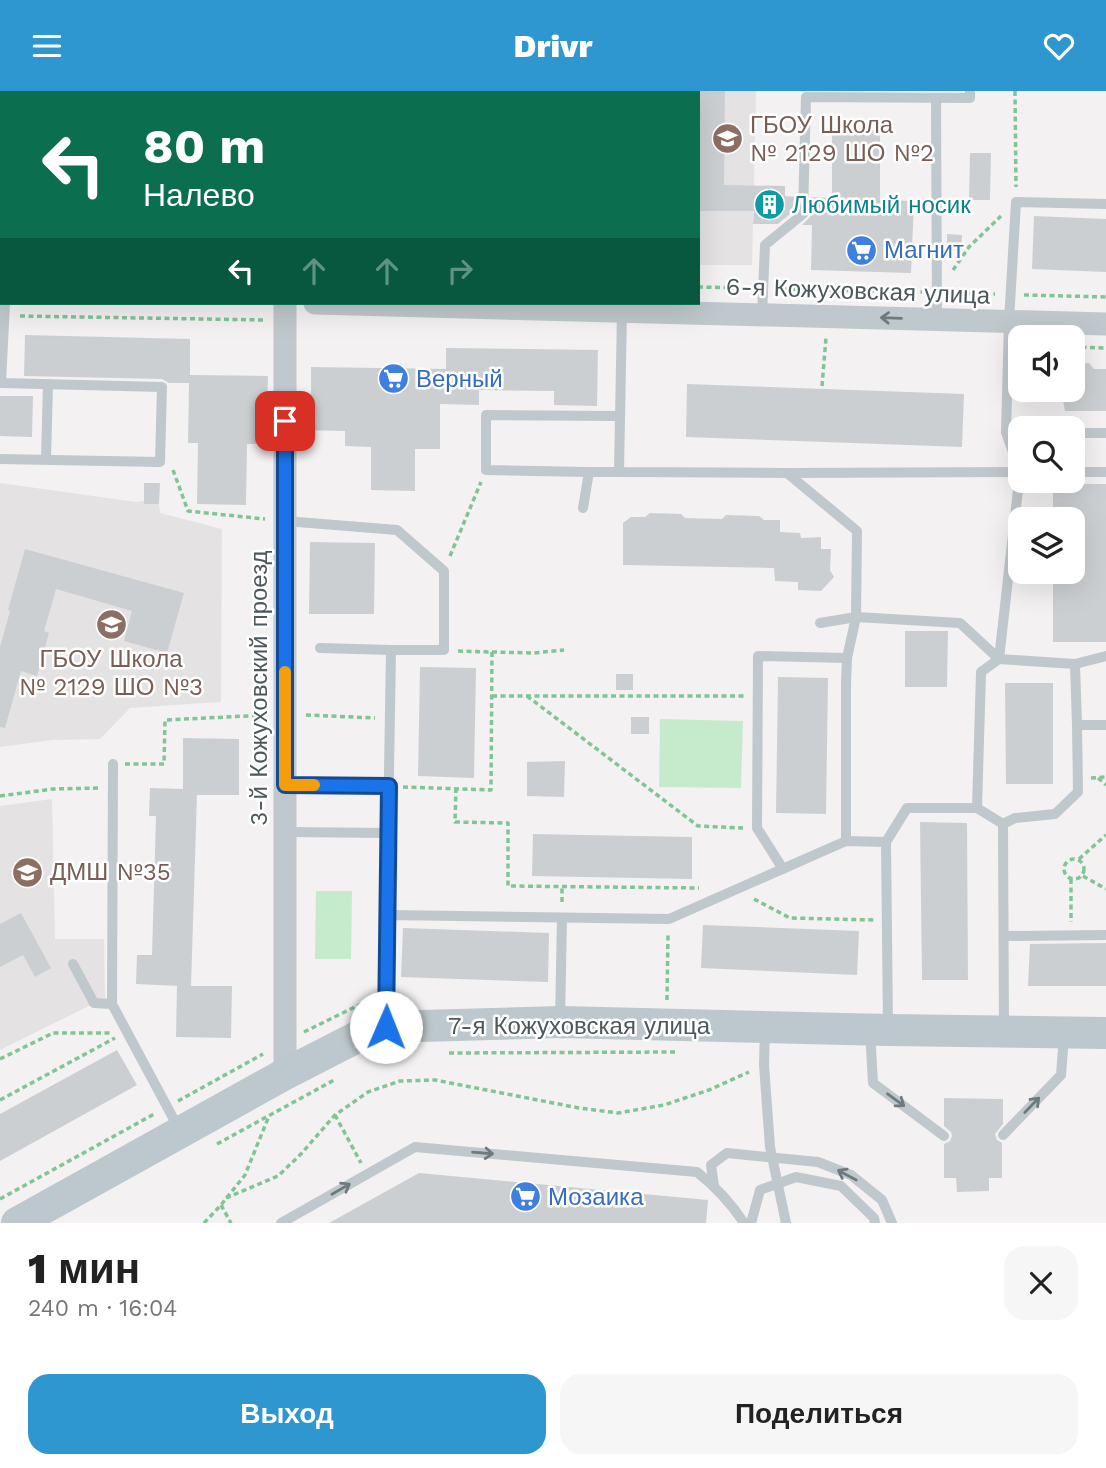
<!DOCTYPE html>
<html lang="ru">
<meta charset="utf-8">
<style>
:root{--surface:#fff;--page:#f6f6f6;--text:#222;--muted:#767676;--accent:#2f97d0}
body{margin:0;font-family:"Work Sans",sans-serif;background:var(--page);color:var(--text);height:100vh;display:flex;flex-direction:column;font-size:26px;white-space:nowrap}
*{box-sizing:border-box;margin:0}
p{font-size:23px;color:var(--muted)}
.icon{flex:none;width:38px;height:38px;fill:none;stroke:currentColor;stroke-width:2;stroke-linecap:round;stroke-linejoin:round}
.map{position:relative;height:1132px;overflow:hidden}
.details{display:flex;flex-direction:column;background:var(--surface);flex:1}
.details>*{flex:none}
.hud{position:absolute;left:0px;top:0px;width:700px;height:214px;box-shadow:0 7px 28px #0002;background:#0b6e4f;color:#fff;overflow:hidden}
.controls{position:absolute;left:1008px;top:234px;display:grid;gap:14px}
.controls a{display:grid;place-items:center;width:77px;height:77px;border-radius:14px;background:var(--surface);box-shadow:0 7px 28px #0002;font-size:35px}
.pin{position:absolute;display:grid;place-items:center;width:60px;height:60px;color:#fff;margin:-30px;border-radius:14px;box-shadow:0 4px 10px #0006}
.me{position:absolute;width:77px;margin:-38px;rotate:1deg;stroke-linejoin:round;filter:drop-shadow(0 0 5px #0008)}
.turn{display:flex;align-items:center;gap:24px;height:147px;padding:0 28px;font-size:32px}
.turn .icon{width:91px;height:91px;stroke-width:2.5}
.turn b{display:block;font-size:49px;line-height:60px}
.lanes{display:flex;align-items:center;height:66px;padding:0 28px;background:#0003;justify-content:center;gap:35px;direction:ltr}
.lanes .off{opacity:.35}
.round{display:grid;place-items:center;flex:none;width:74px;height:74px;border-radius:21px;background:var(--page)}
.summary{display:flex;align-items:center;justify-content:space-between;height:119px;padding:0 28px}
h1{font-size:42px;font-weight:800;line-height:52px}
.primary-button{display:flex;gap:14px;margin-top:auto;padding:14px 28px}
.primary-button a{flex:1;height:80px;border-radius:21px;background:var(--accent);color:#fff;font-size:28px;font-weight:800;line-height:80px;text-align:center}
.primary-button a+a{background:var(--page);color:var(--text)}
header{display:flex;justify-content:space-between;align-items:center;height:91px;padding:0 28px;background:var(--accent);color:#fff;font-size:32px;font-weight:800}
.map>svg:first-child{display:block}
.education{fill:#e4e2e3}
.green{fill:#c6ebcc}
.building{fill:#cccfd2}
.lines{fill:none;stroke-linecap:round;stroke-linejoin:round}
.path{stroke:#81c595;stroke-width:3.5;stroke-dasharray:5 3.5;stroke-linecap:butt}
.lane{stroke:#bfc8cc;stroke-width:10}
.street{stroke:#bfc8cc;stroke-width:23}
.secondary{stroke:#bcc8cd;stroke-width:32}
.oneway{stroke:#6e7a7e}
.route-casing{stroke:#114b97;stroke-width:18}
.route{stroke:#1a73e8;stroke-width:12}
.slow{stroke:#f59e0b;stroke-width:12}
.labels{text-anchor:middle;stroke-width:5;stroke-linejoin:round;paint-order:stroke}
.education-label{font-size:24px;fill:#785e54;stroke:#fff;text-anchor:start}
.culture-label{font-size:24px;fill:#0d838f;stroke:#fff;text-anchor:start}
.shop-label{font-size:24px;fill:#366cbe;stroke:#fff;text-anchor:start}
.street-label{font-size:24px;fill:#4b585c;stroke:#fff}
</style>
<header><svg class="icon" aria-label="menu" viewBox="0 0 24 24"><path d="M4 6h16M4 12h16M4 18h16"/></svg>Drivr<svg class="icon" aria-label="heart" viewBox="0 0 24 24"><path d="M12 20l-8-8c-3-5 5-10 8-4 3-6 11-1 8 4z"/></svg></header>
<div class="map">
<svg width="1106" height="1132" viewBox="0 0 1106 1132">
<rect width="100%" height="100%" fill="#f3f1f2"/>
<g class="education">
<path d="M546 0H756L752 174H698V2H546Z"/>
<path d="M0 392 136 411 144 410V413H159L160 422 222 438 221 611 130 617 100 648 52 649 0 656Z"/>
<path d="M52 708 55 848H104L105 907 0 959V715Z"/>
</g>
<g class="green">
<path d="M660 628 743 630 741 697 659 696Z"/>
<path d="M316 800H352L351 868H315Z"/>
</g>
<g class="building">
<path d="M698 0H725L724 94 785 95V105L796 106 795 119 778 133H753L754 120H698Z"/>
<path d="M832 39H880V109L914 110 911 182 811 179 812 134H802L810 126 811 106 832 107Z"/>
<path d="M970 62H991L990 109H969Z"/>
<path d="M1034 125 1106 128V181L1032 178Z"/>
<path d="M947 143 962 144 961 159H947Z"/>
<path d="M25 244 190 248V284L268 285 266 353H247L246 414 197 413 198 352H188L189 292H169L162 288 24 285Z"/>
<path d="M446 257 598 259 597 315 554 314V300L479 299V314L440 313V358H415V400L371 399V356L345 355V340L299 339V303L311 304V276L446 278Z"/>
<path d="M1073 272H1089L1094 278H1106V320H1065L1061 299H1073Z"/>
<path d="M687 293 964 303 962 356 686 346Z"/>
<path d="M0 305H33L32 346 0 345Z"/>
<path d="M144 392H160L159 413H144Z"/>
<path d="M1053 393H1106V551H1053V481H1073V429H1053Z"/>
<path d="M650 422 681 423 685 427 722 428 726 424 759 425 764 429H780V441L800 442 801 447 821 446V458H831L830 479 834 486 821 500 798 499V491L775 490 774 477 623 474V432L631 426H645Z"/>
<path d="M310 451 375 452 374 523H309Z"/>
<path d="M25 458 184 502 167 562 124 550 132 520 56 498 44 540 49 542 37 585 21 580 5 637 0 636V556L10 520 8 519Z"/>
<path d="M905 540H948L947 596H905Z"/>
<path d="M420 576 476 577 474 687 418 685Z"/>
<rect x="616" y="583" width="17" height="16"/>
<path d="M778 586 828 587 826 723 776 722Z"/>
<path d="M1005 592H1053V693H1006Z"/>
<rect x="631" y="626" width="18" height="17"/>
<path d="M183 647 239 648V704H197L191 895H232L231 947 176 946 177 895H180L136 893 137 864H152L156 725H149L150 697 183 698Z"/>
<path d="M565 670 564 706 527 705V671Z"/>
<path d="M920 731 967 732 968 889H922Z"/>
<path d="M533 743 692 746V788L532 785Z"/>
<path d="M21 822 51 877 35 886 23 864 0 876V833Z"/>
<path d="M703 834 859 840 857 884 701 877Z"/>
<path d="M403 837 549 842 548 891 401 886Z"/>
<path d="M1106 852V895H1028L1030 853Z"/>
<path d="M117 959 137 994 0 1070V1023Z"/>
<path d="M944 1007 1003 1008V1033L995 1043 997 1049 1002 1052V1087H989V1100L957 1101 956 1087H944V1053L950 1050 952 1045 951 1041 944 1035Z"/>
<path d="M419 1082 708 1109 706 1132H329Z"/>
</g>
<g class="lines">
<g class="path">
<path d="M129 0V2"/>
<path d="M1015 0 1016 96"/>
<path d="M0 178H2"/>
<path d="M953 179 969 156 1001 125"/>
<path d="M698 196 751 197"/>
<path d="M776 198 922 201"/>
<path d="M951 202 995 203"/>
<path d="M1024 204 1106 206"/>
<path d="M20 225 264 229"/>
<path d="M1073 256 1106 257"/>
<path d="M822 295 826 247"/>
<path d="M173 379 188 420 265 428"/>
<path d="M450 465 481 391"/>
<path d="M492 561 534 562 564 559"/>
<path d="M492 605H745"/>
<path d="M527 605 698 735 743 737"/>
<path d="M306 624 375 627"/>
<path d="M125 673H164L165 629 267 624"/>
<path d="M1091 687 1106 686"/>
<path d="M1098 687 1106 694"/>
<path d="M403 696 491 699 492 561 456 560"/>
<path d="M456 697 455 731 508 732V795L699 797"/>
<path d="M0 705 53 698 99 697"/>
<circle cx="1074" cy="778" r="10"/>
<path d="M1079 768 1106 744"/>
<path d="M1083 785 1106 798"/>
<path d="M1071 788V831"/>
<path d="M754 808 790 827 874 829"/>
<path d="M562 811V796"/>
<path d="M667 909 668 844"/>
<path d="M304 941 373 907"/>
<path d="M449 962 676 961"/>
<path d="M0 968 53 942H110"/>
<path d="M0 1009 115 947"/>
<path d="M178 1010 263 963"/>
<path d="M335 1024 361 1072"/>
<path d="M217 1053 336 988"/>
<path d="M226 1107 278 1085 301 1063 335 1024 368 1001 400 990 435 989 579 1017 618 1022 664 1014 709 999 749 981"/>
<path d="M0 1108 156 1022"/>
<path d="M221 1114 231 1132"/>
<path d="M204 1132 221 1114 245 1084 269 1025"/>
</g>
<g class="lane">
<path d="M11 2V0"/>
<path d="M319 2V0"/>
<path d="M465 2V0"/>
<path d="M936 7 937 228"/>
<path d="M622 220 619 381 787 382 857 440 856 526 847 567 846 592V750"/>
<path d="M762 224 765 154 803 123 806 6 970 7V0"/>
<path d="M1006 341H1020"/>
<path d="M1073 342H1106"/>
<path d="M0 368 160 371 162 296 1 292 5 212"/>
<path d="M46 368 48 293"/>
<path d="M589 381 486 379V324L619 325"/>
<path d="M1073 381H1106"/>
<path d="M787 382 1020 381"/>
<path d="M583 417 589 381H619"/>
<path d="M285 430 397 439 444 480V559H391L388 742"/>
<path d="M820 532 856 526 960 532 999 568 1075 573 1077 634H1106"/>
<path d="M320 557 391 559"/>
<path d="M1075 573 1106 565"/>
<path d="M113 673 112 913 179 1038"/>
<path d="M285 693 389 695"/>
<path d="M1003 733 1015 727 1055 723 1078 701 1077 634"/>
<path d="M285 741 388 742V824"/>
<path d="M886 751 888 936"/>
<path d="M783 778 757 737 758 565 847 567"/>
<path d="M1004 845 1106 844"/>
<path d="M73 873 94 912 112 913"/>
<path d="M560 930 562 827"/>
<path d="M386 933 388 824 669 828 846 750 886 751 907 717H977"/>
<path d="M765 937 764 974 770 1056 786 1132"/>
<path d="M1004 938 1003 733 977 717 981 581 999 568 1020 381 1006 341 1009 230 1016 111 1106 113"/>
<path d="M870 940 873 992 944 1045"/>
<path d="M1003 1044 1061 984 1064 945"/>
<path d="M714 1095 711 1074 727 1062 818 1071 851 1084 882 1109 892 1132"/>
<path d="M281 1132 415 1056 697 1081C716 1096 731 1112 744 1132"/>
<path d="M751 1132 760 1099 796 1086 841 1095 874 1127 875 1132"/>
</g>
<g class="street">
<path d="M0 203H2"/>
<path d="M285 212V983"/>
<path d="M315 212 1106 233"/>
</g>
<path class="secondary" d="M17 1132 285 983 365 942 386 936 560 931 888 939 1106 942"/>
</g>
<defs><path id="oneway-shaft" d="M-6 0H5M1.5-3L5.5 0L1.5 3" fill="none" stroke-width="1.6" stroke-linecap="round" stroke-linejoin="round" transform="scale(1.75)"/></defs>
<g class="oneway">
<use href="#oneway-shaft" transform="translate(891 227) rotate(-178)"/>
<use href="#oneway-shaft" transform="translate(896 1009) rotate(36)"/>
<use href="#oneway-shaft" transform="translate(1032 1014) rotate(-46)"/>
<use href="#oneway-shaft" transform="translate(483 1062) rotate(5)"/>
<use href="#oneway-shaft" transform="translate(847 1084) rotate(-152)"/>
<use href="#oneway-shaft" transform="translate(341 1098) rotate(-30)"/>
</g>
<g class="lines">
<defs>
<path id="route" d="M285 330V694L389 695 386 936"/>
</defs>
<use href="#route" class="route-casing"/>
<use href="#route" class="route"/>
<path class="slow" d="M285 581V694H314"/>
</g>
<defs>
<symbol id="school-disc" viewBox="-11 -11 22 22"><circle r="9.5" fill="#8d6e63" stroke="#fff"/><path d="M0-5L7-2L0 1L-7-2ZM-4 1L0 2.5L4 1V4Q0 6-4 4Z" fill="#fff"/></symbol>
<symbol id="building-disc" viewBox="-11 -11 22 22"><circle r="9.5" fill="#0f9aa8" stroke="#fff"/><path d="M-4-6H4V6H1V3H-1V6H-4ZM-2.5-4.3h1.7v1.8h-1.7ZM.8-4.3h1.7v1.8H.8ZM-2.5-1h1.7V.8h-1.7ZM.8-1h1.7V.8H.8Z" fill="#fff"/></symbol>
<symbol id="supermarket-disc" viewBox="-11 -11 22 22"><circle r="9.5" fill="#3f7fe0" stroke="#fff"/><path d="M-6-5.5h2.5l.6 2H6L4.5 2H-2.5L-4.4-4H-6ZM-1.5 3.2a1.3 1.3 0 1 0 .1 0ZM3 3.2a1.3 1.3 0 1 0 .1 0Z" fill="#fff"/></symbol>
</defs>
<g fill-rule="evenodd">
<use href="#school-disc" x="710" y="30" width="35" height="35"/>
<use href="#building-disc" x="752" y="96" width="35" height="35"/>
<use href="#supermarket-disc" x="844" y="142" width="35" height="35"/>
<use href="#supermarket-disc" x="376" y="270" width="35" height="35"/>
<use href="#school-disc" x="94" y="516" width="35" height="35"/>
<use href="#school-disc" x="10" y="764" width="35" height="35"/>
<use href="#supermarket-disc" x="508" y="1088" width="35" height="35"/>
</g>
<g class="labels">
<g class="education-label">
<text x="750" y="42">ГБОУ Школа<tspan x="750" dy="28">№ 2129 ШО №2</tspan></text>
<text x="111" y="576" text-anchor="middle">ГБОУ Школа<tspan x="111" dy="28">№ 2129 ШО №3</tspan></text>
<text x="50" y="789">ДМШ №35</text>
</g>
<g class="culture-label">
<text x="792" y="122">Любимый носик</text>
</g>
<g class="shop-label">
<text x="884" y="167">Магнит</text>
<text x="416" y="296">Верный</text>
<text x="548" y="1114">Мозаика</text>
</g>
<g class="street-label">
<text transform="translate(858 200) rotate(2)" y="8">6-я Кожуховская улица</text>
<text transform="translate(259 597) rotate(-90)" y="8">3-й Кожуховский проезд</text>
<text x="579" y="943">7-я Кожуховская улица</text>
</g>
</g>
</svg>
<div class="controls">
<a><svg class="icon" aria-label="sound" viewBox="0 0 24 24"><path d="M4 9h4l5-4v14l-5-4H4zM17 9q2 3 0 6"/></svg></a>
<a><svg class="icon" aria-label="search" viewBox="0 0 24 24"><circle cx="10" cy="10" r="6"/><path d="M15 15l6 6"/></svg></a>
<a><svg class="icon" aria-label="layers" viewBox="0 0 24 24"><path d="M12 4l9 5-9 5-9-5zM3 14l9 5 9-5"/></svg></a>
</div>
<div class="pin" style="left:285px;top:330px;background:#d93025"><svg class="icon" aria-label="arrive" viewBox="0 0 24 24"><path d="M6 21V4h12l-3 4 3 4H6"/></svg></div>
<svg class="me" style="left:386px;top:936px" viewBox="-20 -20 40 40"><circle r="19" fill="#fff"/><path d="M0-13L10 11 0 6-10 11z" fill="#1a73e8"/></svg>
<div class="hud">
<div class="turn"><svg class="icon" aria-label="left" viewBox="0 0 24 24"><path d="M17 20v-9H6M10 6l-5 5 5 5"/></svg><div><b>80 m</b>Налево</div></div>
<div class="lanes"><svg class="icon" aria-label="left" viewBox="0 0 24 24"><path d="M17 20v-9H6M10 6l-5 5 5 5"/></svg><svg class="icon off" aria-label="ahead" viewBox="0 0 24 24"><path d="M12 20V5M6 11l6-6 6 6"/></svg><svg class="icon off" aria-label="ahead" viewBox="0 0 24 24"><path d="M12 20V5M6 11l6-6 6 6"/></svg><svg class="icon off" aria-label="right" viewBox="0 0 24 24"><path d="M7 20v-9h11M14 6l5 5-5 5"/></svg></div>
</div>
</div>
<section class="details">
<div class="summary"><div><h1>1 мин</h1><p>240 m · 16:04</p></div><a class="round"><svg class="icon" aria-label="close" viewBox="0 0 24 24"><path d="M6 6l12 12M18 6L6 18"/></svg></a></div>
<div class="primary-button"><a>Выход</a><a>Поделиться</a></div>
</section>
